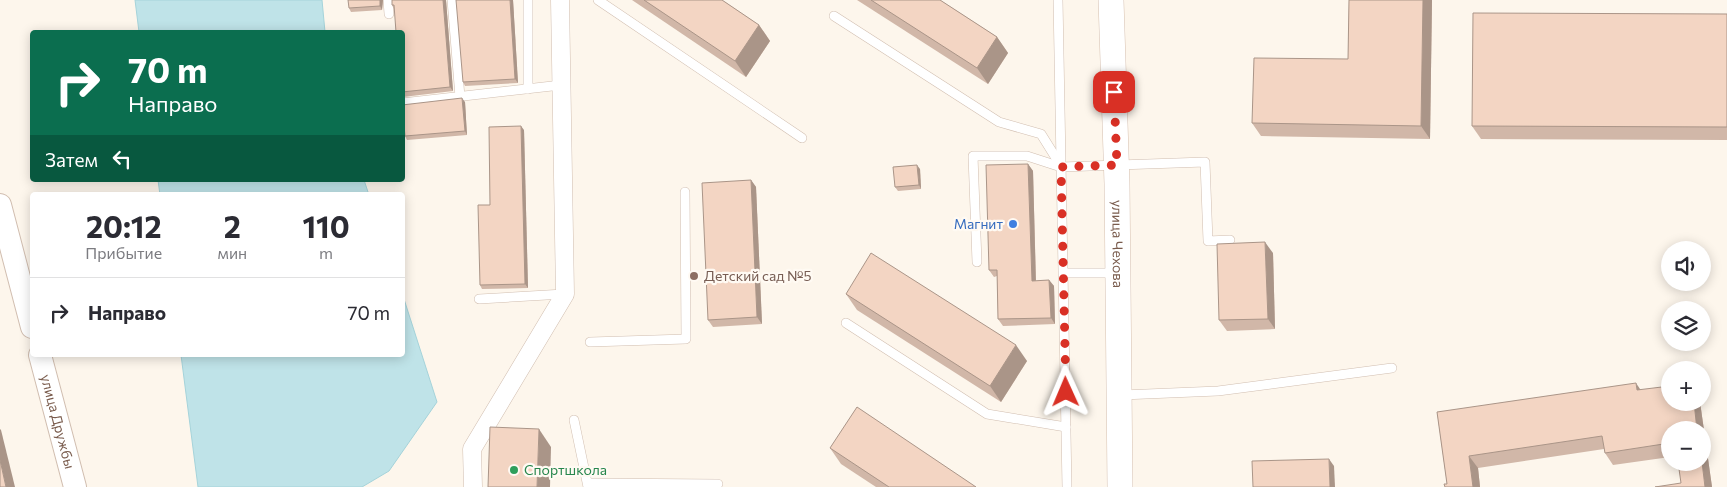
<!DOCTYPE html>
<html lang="ru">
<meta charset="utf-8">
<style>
:root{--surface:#fff;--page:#f7f7f7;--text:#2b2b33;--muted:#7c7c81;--line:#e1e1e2}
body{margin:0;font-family:Commissioner,sans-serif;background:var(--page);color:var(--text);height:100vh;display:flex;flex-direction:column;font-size:19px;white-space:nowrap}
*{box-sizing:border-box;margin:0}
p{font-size:16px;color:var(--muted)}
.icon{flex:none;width:28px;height:28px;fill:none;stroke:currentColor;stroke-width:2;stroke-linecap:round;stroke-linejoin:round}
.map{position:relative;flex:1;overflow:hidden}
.sheet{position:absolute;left:30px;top:192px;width:375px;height:165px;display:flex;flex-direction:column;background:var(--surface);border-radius:5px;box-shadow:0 2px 12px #0003}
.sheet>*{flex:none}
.hud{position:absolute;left:30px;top:30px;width:375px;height:152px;border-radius:5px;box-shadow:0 2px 12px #0003;background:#0b6e4f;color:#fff;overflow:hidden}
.buttons{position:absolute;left:1661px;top:241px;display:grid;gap:10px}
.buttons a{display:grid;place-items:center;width:50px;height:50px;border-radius:50%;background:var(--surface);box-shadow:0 2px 12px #0003;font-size:25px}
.pin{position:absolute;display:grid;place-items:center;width:42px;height:42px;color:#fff;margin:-21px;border-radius:10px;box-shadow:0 2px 8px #0006}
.me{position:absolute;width:55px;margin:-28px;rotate:359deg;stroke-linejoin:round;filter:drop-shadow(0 0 4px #0008)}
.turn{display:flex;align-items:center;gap:18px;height:105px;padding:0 15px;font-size:22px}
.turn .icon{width:65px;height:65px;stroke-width:2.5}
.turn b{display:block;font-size:35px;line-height:42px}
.then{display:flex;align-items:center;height:48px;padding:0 15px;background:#0003;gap:10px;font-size:19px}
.eta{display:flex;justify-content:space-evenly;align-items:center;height:85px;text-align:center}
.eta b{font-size:30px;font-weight:700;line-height:35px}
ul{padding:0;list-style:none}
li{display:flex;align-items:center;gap:15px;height:70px;padding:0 15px;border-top:1px solid var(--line)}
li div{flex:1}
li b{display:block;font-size:19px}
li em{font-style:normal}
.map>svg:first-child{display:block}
.water{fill:#bfe3e8;stroke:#a5d3da}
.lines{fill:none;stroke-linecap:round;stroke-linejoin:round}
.service-casing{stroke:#d1beb0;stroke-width:10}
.minor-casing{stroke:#d1beb0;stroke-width:19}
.tertiary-casing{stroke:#d1beb0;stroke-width:24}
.secondary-casing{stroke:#d6c0b0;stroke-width:26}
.service{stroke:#fff;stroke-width:9}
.minor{stroke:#fff;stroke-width:18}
.tertiary{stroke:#fff;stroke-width:22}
.secondary{stroke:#fff;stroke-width:25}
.wall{fill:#d1b7a8}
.shaded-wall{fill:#aa9588}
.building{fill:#f3d5c3;stroke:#aa9588}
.route{stroke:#d93025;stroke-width:9;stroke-dasharray:0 16.2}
.shop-dot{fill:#3f7fe0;stroke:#fffaf3;stroke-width:2}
.education-dot{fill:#8d6e63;stroke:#fffaf3;stroke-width:2}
.leisure-dot{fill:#2e9e5b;stroke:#fffaf3;stroke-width:2}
.labels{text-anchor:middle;stroke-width:4.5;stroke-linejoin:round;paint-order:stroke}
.shop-label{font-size:14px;fill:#366cbe;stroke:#fffaf3;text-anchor:end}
.street-label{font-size:14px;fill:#7a5c4d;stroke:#fffaf3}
.education-label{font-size:14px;fill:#785e54;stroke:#fffaf3;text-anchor:start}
.leisure-label{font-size:14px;fill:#27864d;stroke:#fffaf3;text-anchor:start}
</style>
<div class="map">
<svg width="1727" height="487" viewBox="0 0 1727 487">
<rect width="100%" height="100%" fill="#fdf6ec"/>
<g class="water">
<path d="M135 0H322L325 32H139Z"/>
<path d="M158 180H364L369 195H160Z"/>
<path d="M403 296 437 402 389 471 362 487H198L181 355H402Z"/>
</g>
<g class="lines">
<defs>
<g id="service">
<path d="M388 0 389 14"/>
<path d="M452 0 460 97"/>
<path d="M598 0 802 138"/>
<path d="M1058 0 1067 487"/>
<path d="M834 16 999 122 1041 134 1061 166"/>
<path d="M528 89V0"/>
<path d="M402 103 561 85"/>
<path d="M977 262 973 156H1027L1061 167 1205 162 1208 241 1230 240"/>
<path d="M1064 273H1116"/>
<path d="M479 299 564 294"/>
<path d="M846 323 987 414 1066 427"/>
<path d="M590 342 686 339 685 192"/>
<path d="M1122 395 1218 391 1392 368"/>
<path d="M574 420 588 487"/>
<path d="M588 483 718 484"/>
</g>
<path id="minor" d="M473 487 472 449 565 294 560 0"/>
<g id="tertiary">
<path d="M0 205 32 327"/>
<path id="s1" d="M40 355 75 487"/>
</g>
<g id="secondary">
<path id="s2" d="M1111 0 1117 184 1120 487"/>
</g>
</defs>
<use href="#service" class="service-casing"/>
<use href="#minor" class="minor-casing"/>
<use href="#tertiary" class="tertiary-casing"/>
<use href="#secondary" class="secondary-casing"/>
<use href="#service" class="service"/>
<use href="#minor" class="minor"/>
<use href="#tertiary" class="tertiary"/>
<use href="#secondary" class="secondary"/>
</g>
<g class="wall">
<path d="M383 0 382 10 351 12 349 8Z"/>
<path d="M392 0H446L453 91 403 97 402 95V32L394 9 392 5Z"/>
<path d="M513 0 518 83 465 86 463 82Z"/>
<path d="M632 0H722L759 25 770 41 746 77Z"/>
<path d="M857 0H940L997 37 1008 53 988 84Z"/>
<path d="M1349 0H1432L1430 139 1261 136 1252 123 1348 59Z"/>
<path d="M1727 14V140L1481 139 1472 126Z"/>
<path d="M465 102 467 135 407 140 405 136Z"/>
<path d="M524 130 528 288 482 289 480 285 490 205Z"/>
<path d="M1028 164 1033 171 1036 281 1049 280 1054 286 1055 324 1003 326 998 319 997 276 994 277 989 270Z"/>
<path d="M920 169 921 189 898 191 895 187Z"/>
<path d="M751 180 756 187 762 324 713 327 708 320Z"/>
<path d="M1273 253 1275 329 1227 331 1219 320Z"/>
<path d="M846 294 1027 361 1001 402 857 310Z"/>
<path d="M1641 390 1670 402H1700L1712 487 1681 483 1702 462 1670 430V457L1613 465 1605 453 1604 449 1478 468 1480 487H1445L1447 484 1437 412Z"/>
<path d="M830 448 976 487H876L841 464Z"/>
</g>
<g class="shaded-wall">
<path d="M380 0H383L382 10 380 6Z"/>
<path d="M443 0H446L453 91 450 87Z"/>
<path d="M510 0H513L518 83 515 79Z"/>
<path d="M1423 0H1432L1430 139 1421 126Z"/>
<path d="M759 25 770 41 746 77 735 61Z"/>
<path d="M997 37 1008 53 988 84 977 68Z"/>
<path d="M462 98 465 102 467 135 465 131Z"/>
<path d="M521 126 524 130 528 288 525 284Z"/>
<path d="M1028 164 1033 171 1036 287 1032 281Z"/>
<path d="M917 165 920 169 921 189 919 185Z"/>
<path d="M751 180 756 187 762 324 757 317Z"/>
<path d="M1265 242 1273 253 1275 329 1268 319Z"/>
<path d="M1049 280 1054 286 1055 324 1051 318Z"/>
<path d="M1016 345 1027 361 1001 402 990 386Z"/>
<path d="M1636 383 1644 395 1637 390Z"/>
<path d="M1694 402H1700L1712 487H1705L1702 462V430H1697Z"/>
<path d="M0 429 1 430 15 487H6L0 460Z"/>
<path d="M539 429 551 447 550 487H537Z"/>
<path d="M1469 456 1478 468 1480 487H1473Z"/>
<path d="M1329 459 1334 466 1335 487H1330Z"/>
</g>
<g class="building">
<path d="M348 0H380V6L349 8Z"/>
<path d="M392 0H443L450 87 402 92V32H396L394 5H392Z"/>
<path d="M456 0H510L515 79 463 82Z"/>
<path d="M644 0H722L759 25 735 61Z"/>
<path d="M871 0H940L997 37 977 68Z"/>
<path d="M1349 0H1423L1421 126 1252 123 1254 58 1348 59Z"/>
<path d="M1473 13 1727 14V127L1472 126Z"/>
<path d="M462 98 465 131 405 136 402 105Z"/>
<path d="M521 126 525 284 480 285 478 205H490L489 127Z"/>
<path d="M1028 164 1032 281 1049 280 1051 318 998 319 997 270H989L986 165Z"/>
<path d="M917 165 919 185 895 187 893 167Z"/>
<path d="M751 180 757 317 708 320 702 183Z"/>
<path d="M1265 242 1268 319 1219 320 1217 244Z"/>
<path d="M871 253 1016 345 990 386 846 294Z"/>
<path d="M1636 383 1637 390 1670 386V402H1694L1697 430H1670V443L1605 453 1602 436 1469 456 1473 487H1445L1444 484H1447L1437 412Z"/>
<path d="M857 407 976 487H889L830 448Z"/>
<path d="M490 427 539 429 537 487H488Z"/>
<path d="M1329 459 1330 487H1253L1252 461Z"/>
<path d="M0 460 6 487H0Z"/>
<path d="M1678 462H1702L1705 487H1655L1681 483Z"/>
</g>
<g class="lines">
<path class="route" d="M1066 392 1061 167 1117 165 1114 92"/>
</g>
<circle class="shop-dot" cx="1013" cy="224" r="5"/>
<circle class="education-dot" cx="694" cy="276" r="5"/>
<circle class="leisure-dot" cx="514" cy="470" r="5"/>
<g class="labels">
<g class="shop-label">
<text x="1003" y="229">Магнит</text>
</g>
<g class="street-label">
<text dy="5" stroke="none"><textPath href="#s2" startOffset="244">улица Чехова</textPath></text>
<text dy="5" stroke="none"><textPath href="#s1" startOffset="69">улица Дружбы</textPath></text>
</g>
<g class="education-label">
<text x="704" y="281">Детский сад №5</text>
</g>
<g class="leisure-label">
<text x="524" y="475">Спортшкола</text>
</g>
</g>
</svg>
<div class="buttons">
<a><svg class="icon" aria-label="sound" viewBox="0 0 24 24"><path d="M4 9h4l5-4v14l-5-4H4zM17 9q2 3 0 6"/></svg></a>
<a><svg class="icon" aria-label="layers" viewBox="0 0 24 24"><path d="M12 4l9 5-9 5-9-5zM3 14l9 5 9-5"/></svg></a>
<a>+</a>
<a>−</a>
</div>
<div class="pin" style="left:1114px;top:92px;background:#d93025"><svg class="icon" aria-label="arrive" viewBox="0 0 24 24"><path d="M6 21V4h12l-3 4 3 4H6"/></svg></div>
<svg class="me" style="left:1066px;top:392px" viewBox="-20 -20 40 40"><path d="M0-17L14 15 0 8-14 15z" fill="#d93025" stroke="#fff" stroke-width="4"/></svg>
<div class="hud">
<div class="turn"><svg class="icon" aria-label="right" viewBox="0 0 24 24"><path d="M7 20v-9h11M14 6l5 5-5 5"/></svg><div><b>70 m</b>Направо</div></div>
<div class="then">Затем<svg class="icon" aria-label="left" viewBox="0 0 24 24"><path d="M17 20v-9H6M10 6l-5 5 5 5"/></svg></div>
</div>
<section class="sheet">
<div class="eta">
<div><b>20:12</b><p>Прибытие</p></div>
<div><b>2</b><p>мин</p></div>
<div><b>110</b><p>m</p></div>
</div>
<ul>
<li><svg class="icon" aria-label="right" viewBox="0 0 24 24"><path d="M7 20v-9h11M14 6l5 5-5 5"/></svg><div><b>Направо</b></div><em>70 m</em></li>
</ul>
</section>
</div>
